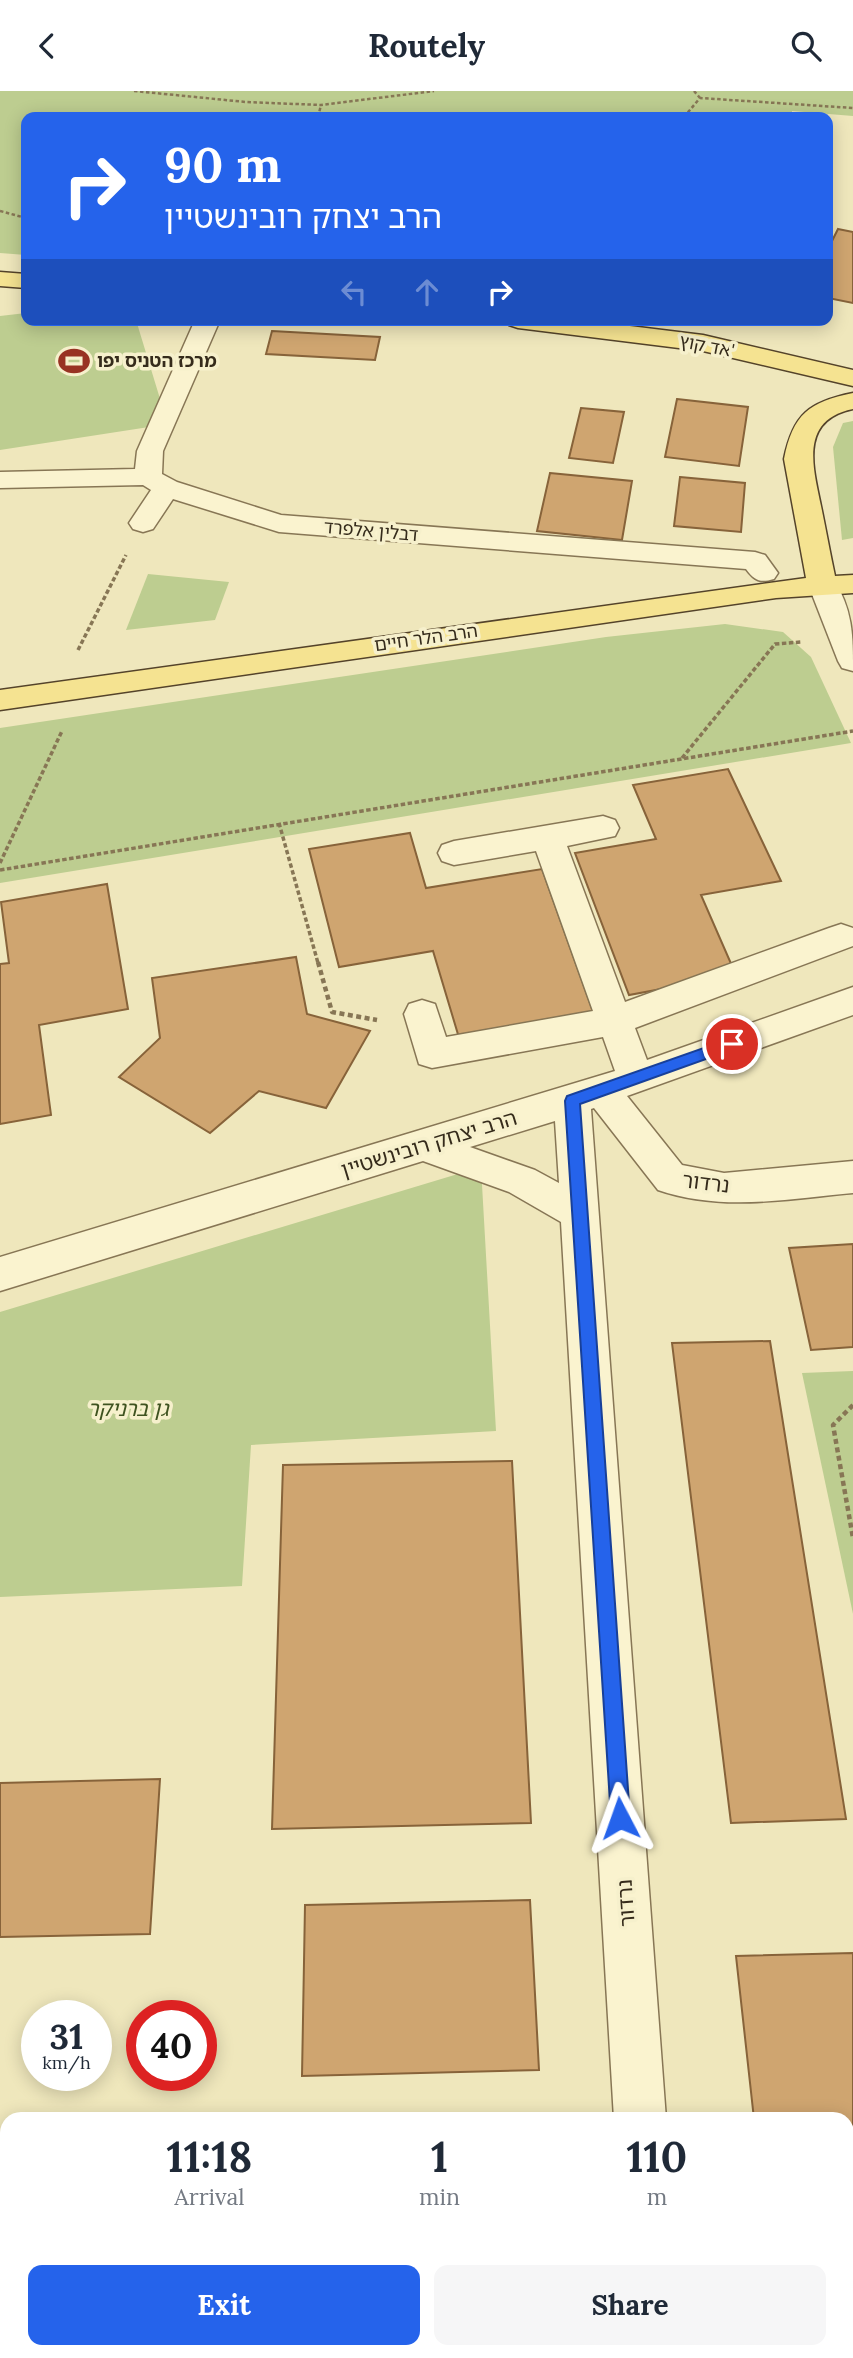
<!DOCTYPE html>
<meta charset="utf-8">
<style>
:root{--surface:#fff;--page:#f6f6f7;--text:#1f2937;--muted:#747a83;--accent:#2563eb}
body{margin:0;font-family:Lora,"Noto Sans Hebrew",serif;background:var(--page);color:var(--text);height:100vh;display:flex;flex-direction:column;font-size:26px;white-space:nowrap}
*{box-sizing:border-box;margin:0}
p{font-size:23px;color:var(--muted)}
.icon{flex:none;width:38px;height:38px;fill:none;stroke:currentColor;stroke-width:2;stroke-linecap:round;stroke-linejoin:round}
.map{position:relative;flex:1;overflow:hidden}
.side{position:absolute;left:0px;top:2021px;width:854px;height:247px;display:flex;flex-direction:column;background:var(--surface);border-radius:21px 21px 0 0;box-shadow:0 4px 18px #0003}
.side>*{flex:none}
.banner{position:absolute;left:21px;top:21px;width:812px;height:214px;border-radius:14px;box-shadow:0 4px 18px #0003;background:#2563eb;color:#fff;overflow:hidden}
.speed{position:absolute;left:21px;top:1909px;display:flex;gap:14px;font-size:35px;font-weight:700;text-align:center}
.speed>*{display:grid;place-content:center;width:91px;height:91px;border-radius:50%;background:var(--surface);box-shadow:0 4px 18px #0003;line-height:1}
.speed small{font-size:18px;font-weight:400}
.speed .limit{border:10px solid #d22;background:#fff;color:#111}
.pin{position:absolute;display:grid;place-items:center;width:60px;height:60px;color:#fff;margin:-30px;border:4px solid #fff;border-radius:50%;box-shadow:0 2px 7px #0007}
.me{position:absolute;width:77px;margin:-38px;rotate:356deg;stroke-linejoin:round;filter:drop-shadow(0 0 5px #0008)}
.turn{display:flex;align-items:center;gap:24px;height:147px;padding:0 28px;font-size:32px}
.turn .icon{width:91px;height:91px;stroke-width:2.5}
.turn b{display:block;font-size:49px;line-height:60px}
.lanes{display:flex;align-items:center;height:66px;padding:0 28px;background:#0003;justify-content:center;gap:35px;direction:ltr}
.lanes .off{opacity:.35}
.eta{display:flex;justify-content:space-evenly;align-items:center;height:119px;text-align:center}
.eta b{font-size:42px;font-weight:700;line-height:49px}
.cta{display:flex;gap:14px;margin-top:auto;padding:14px 28px}
.cta a{flex:1;height:80px;border-radius:14px;background:var(--accent);color:#fff;font-size:28px;font-weight:700;line-height:80px;text-align:center}
.cta a+a{background:var(--page);color:var(--text)}
header{display:flex;justify-content:space-between;align-items:center;height:91px;padding:0 28px;background:var(--surface);font-size:32px;font-weight:700}
.map>svg:first-child{display:block}
.green{fill:#bdcd90}
.building{fill:#cfa570;stroke:#87633a;stroke-width:2}
.lines{fill:none;stroke-linecap:round;stroke-linejoin:round}
.minor-casing{stroke:#877655;stroke-width:3}
.major-casing{stroke:#54432a;stroke-width:3}
.path-far2{stroke:#877655;stroke-width:2.5;stroke-dasharray:3.5 2.5;stroke-linecap:butt}
.path-far1{stroke:#877655;stroke-width:3.5;stroke-dasharray:4.5 2.5;stroke-linecap:butt}
.path{stroke:#877655;stroke-width:4.5;stroke-dasharray:5 3.5;stroke-linecap:butt}
.minor{fill:#faf3cf;fill-rule:evenodd}
.major{fill:#f5e391;fill-rule:evenodd}
.route{fill:#2563eb;stroke:#184099;stroke-width:2}
.labels{text-anchor:middle;stroke-width:7;stroke-linejoin:round;paint-order:stroke}
.far-street-label{font-size:18px;fill:#352b1b;stroke:#f6f0cc}
.far-poi-label{font-size:18px;font-weight:bold;fill:#352b1b;stroke:#f6f0cc;text-anchor:start}
.street-label{font-size:21px;fill:#352b1b;stroke:#f6f0cc}
.park-label{font-size:21px;font-style:italic;fill:#3f5320;stroke:#f6f0cc}
</style>
<header><svg class="icon" aria-label="back" viewBox="0 0 24 24"><path d="M15 5l-7 7 7 7"/></svg>Routely<svg class="icon" aria-label="search" viewBox="0 0 24 24"><circle cx="10" cy="10" r="6"/><path d="M15 15l6 6"/></svg></header>
<div class="map">
<svg width="853" height="2267" viewBox="0 0 853 2267">
<rect width="100%" height="100%" fill="#efe7bc"/>
<g class="green">
<path d="M0 0H853V25L792 20V26H26V164L0 162Z"/>
<path d="M26 222V229H136L161 311 149 336 0 359V225Z"/>
<path d="M853 330V447L842 449 833 356 843 332Z"/>
<path d="M148 483 229 491 215 529 126 539Z"/>
<path d="M725 533 783 541 811 566 851 652 0 792V637L606 546Z"/>
<path d="M481 1076 496 1340 251 1354 242 1495 0 1506V1221Z"/>
<path d="M853 1280V1523L802 1282Z"/>
</g>
<g class="building">
<path d="M838 138 853 141V212L828 207V158Z"/>
<path d="M272 240 380 246 375 269 266 263Z"/>
<path d="M677 308 748 316 739 375 665 366Z"/>
<path d="M581 317 624 321 613 372 569 367Z"/>
<path d="M550 382 632 390 622 449 537 440Z"/>
<path d="M680 386 745 392 741 441 674 435Z"/>
<path d="M728 678 781 790 701 804 736 884 629 904 575 762 656 748 633 694Z"/>
<path d="M410 742 426 797 542 778 595 926 460 950 433 860 339 876 309 758Z"/>
<path d="M107 793 128 918 39 934 51 1024 0 1033V873L9 872 1 811Z"/>
<path d="M296 866 307 923 370 940 326 1017 259 1000 210 1042 119 986 160 947 152 887Z"/>
<path d="M853 1153V1256L811 1259 789 1157Z"/>
<path d="M770 1250 846 1728 731 1732 672 1252Z"/>
<path d="M512 1370 531 1732 272 1738 283 1374Z"/>
<path d="M160 1688 150 1843 0 1846V1692Z"/>
<path d="M530 1809 539 1979 302 1985 305 1814Z"/>
<path d="M853 1862V2267H781L780 2261H847V2028H754L736 1865Z"/>
<path d="M0 2181H7V2261H173L172 2267H0Z"/>
</g>
<g class="lines">
<defs>
<g id="minor">
<path d="M195 229H220L163 360 162 383 177 391 281 424 755 461 765 464 778 482 774 488C760 492 755 490 746 478L279 441 173 408 153 438 143 441 133 438 129 432 151 399 143 394 0 397V381L135 378 137 360Z"/>
<path d="M822 484 832 486C853 518 853 544 853 580L842 577 838 570 808 493 812 486Z"/>
<path d="M603 725 615 729 619 737 615 745 567 755 625 911 829 837 841 833 853 837V855L635 937 647 969 853 896V924L627 1005 682 1074 724 1082 853 1070V1102C787 1108 722 1121 658 1099L594 1017 591 1018 666 2028H614L561 1131 509 1101 423 1070 0 1200V1166L615 980 603 946 432 977 419 973 404 923 409 913 422 909 435 913 446 946 593 920 536 760 454 774 442 770 438 762 442 754 454 750ZM555 1030 559 1092 535 1079 470 1056Z"/>
<rect x="628" y="2261" width="56" height="6"/>
</g>
<g id="major">
<path d="M0 181 26 183V197L0 195Z"/>
<path d="M506 229H581L703 244 853 279V295L703 260 518 237 509 234Z"/>
<path d="M853 302V318C799 329 813 376 821 415 826 439 830 462 835 485L853 484V502L776 507 0 619V599L806 487 784 368C793 323 809 311 853 302Z"/>
</g>
</defs>
<use href="#minor" class="minor-casing"/>
<use href="#major" class="major-casing"/>
<g class="path-far2">
<path d="M134 0 246 11 321 14 434 0"/>
<path d="M694 0 700 7"/>
<path d="M318 26 321 14"/>
<path d="M684 26 700 7 853 17"/>
<path d="M0 120 26 127"/>
</g>
<g class="path-far1">
<path d="M78 559 126 464"/>
<path d="M682 667 775 553 801 551"/>
<path d="M279 732 318 872"/>
<path d="M0 772 62 640"/>
<path d="M0 779 853 640"/>
</g>
<g class="path">
<path d="M318 871 332 921 377 929"/>
<path d="M853 1314 833 1334 853 1447"/>
</g>
<use href="#minor" class="minor"/>
<use href="#major" class="major"/>
</g>
<path class="route" d="M732 947 740 953 737 957 580 1013 630 1727 627 1733 620 1736 613 1733 611 1727 565 1010 567 1005Z"/>
<defs>
<symbol id="stadium-bare" viewBox="-9 -9 18 18"><path d="M0-5a6.5 5 0 1 0 0 10a6.5 5 0 1 0 0-10ZM-3.5-1.8h7v3.6h-7Z" fill="#983323" stroke="#f6f0cc" stroke-width="2.5" paint-order="stroke"/></symbol>
</defs>
<g fill-rule="evenodd">
<use href="#stadium-bare" x="52" y="248" width="44" height="44"/>
</g>
<g class="labels">
<g class="far-street-label">
<text transform="translate(707 255) rotate(11)" y="6">אד קוץ'</text>
<text transform="translate(371 440) rotate(5)" y="6">דבלין אלפרד</text>
<text transform="translate(426 547) rotate(-8)" y="6">הרב הלר חיים</text>
</g>
<g class="far-poi-label">
<text x="97" y="276">מרכז הטניס יפו</text>
</g>
<g class="street-label">
<text transform="translate(429 1053) rotate(-17)" y="7">הרב יצחק רובינשטיין</text>
<text transform="translate(706 1092) rotate(7)" y="7">נרדור</text>
<text transform="translate(626 1812) rotate(-94)" y="7">נרדור</text>
</g>
<g class="park-label">
<text x="128" y="1325">גן ברניקר</text>
</g>
</g>
</svg>
<div class="speed"><div>31<small>km/h</small></div><div class="limit">40</div></div>
<div class="pin" style="left:732px;top:953px;background:#d93025"><svg class="icon" aria-label="arrive" viewBox="0 0 24 24"><path d="M6 21V4h12l-3 4 3 4H6"/></svg></div>
<svg class="me" style="left:620px;top:1727px" viewBox="-20 -20 40 40"><path d="M0-17L14 15 0 8-14 15z" fill="#2563eb" stroke="#fff" stroke-width="4"/></svg>
<div class="banner">
<div class="turn"><svg class="icon" aria-label="right" viewBox="0 0 24 24"><path d="M7 20v-9h11M14 6l5 5-5 5"/></svg><div><b>90 m</b>הרב יצחק רובינשטיין</div></div>
<div class="lanes"><svg class="icon off" aria-label="left" viewBox="0 0 24 24"><path d="M17 20v-9H6M10 6l-5 5 5 5"/></svg><svg class="icon off" aria-label="ahead" viewBox="0 0 24 24"><path d="M12 20V5M6 11l6-6 6 6"/></svg><svg class="icon" aria-label="right" viewBox="0 0 24 24"><path d="M7 20v-9h11M14 6l5 5-5 5"/></svg></div>
</div>
<section class="side">
<div class="eta">
<div><b>11:18</b><p>Arrival</p></div>
<div><b>1</b><p>min</p></div>
<div><b>110</b><p>m</p></div>
</div>
<div class="cta"><a>Exit</a><a>Share</a></div>
</section>
</div>
